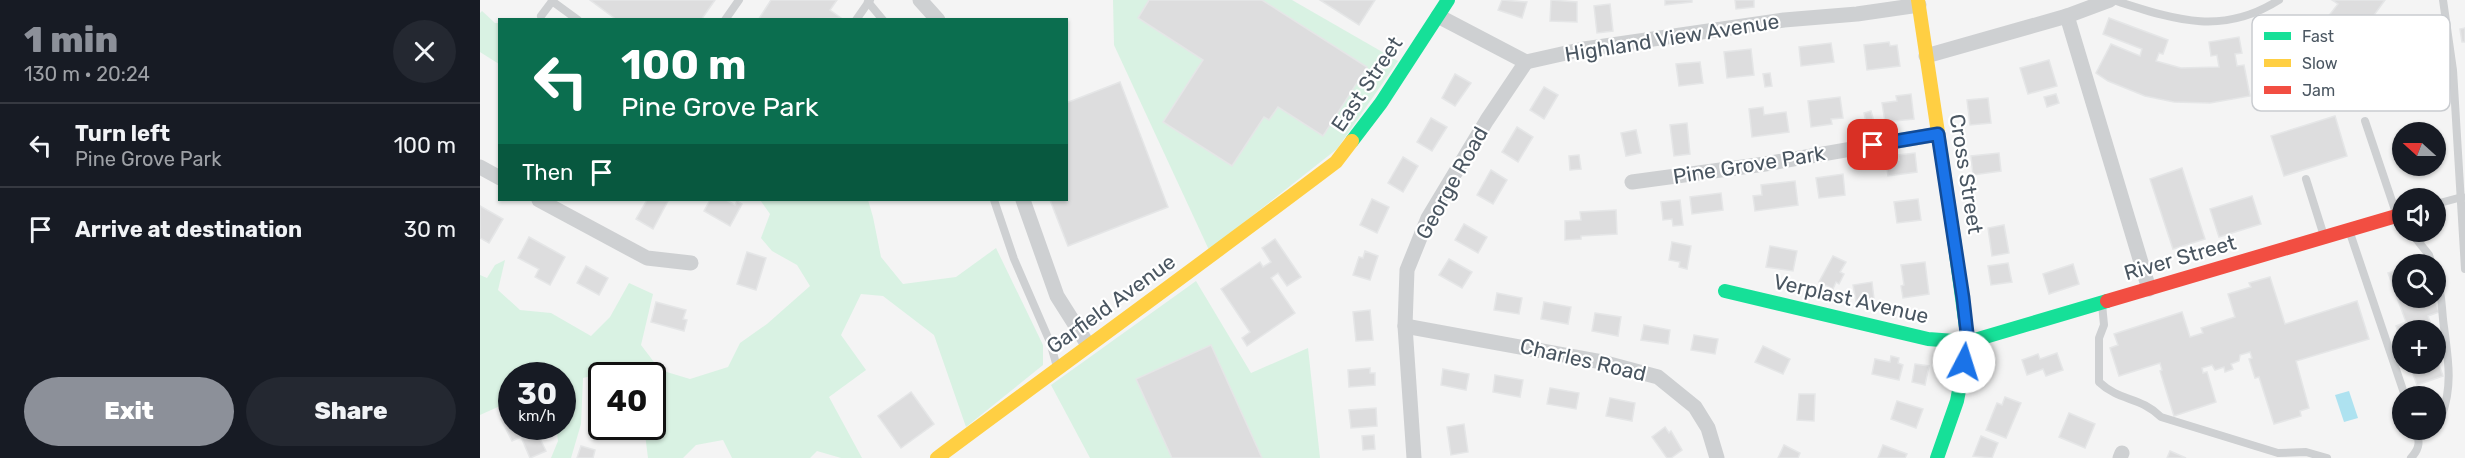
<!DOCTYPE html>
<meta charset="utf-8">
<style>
:root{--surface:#171b24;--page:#242831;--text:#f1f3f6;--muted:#9ea1a6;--line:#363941;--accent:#8c9099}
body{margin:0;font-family:Rubik,sans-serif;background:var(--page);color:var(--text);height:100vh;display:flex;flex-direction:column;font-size:22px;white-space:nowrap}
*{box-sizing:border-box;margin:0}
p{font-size:20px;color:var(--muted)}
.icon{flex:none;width:33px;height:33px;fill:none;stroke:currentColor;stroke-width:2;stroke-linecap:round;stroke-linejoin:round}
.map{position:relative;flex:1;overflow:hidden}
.sheet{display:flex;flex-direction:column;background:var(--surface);width:480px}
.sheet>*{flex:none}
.banner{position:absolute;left:18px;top:18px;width:570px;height:183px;border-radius:0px;box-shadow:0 2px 4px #0004;background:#0b6e4f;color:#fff;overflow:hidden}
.needle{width:39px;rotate:291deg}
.buttons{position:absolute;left:1912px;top:122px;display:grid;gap:12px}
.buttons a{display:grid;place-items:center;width:54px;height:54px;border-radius:50%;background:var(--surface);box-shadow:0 2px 4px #0004;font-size:30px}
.speed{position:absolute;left:18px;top:362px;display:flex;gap:12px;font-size:30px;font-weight:700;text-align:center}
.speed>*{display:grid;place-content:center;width:78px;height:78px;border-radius:50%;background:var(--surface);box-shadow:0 2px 4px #0004;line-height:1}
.speed small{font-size:15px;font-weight:400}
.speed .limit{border:3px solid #111;border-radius:9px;background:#fff;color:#111}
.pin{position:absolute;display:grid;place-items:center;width:51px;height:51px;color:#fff;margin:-26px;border-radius:12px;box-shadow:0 3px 9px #0006}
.me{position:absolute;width:66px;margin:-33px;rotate:5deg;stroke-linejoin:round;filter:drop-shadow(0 0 4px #0008)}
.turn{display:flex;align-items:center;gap:21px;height:126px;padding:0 24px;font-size:27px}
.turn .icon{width:78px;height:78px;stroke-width:2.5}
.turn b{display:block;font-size:42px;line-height:51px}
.then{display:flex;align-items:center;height:57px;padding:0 24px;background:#0003;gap:12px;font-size:22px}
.round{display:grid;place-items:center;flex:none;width:63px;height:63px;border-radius:32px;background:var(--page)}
.overview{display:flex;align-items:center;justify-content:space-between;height:102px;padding:0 24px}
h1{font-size:36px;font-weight:800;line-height:45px;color:var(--accent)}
.primary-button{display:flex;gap:12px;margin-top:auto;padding:12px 24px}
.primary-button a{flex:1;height:69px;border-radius:36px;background:var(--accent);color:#fff;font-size:24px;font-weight:800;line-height:69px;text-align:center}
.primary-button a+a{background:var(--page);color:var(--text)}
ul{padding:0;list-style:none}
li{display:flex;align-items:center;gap:18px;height:84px;padding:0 24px;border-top:2px solid var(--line)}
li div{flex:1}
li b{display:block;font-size:22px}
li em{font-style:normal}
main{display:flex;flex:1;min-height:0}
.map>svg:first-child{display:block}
.green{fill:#d9f2e3}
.water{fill:#aee2f0}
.building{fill:#ddddde;stroke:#e5e6e7;stroke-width:1.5}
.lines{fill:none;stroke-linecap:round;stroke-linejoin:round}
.lane{stroke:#ced0d2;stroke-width:8}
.street{stroke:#ced0d2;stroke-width:15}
.fast{stroke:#16e098;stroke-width:14}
.slow{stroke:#ffcf43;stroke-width:14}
.jam{stroke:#f24e42;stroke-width:14}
.route-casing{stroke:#114b97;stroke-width:15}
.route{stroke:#1a73e8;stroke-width:10}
.labels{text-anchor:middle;stroke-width:4.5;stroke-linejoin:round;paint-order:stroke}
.street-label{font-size:21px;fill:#4a5661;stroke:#fff}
.key{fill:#fff;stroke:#c9ccd0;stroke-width:1.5}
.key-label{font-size:16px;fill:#4a5661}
</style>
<main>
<section class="sheet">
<div class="overview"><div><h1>1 min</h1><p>130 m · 20:24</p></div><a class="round"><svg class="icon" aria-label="close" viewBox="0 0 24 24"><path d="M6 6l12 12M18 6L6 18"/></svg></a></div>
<ul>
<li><svg class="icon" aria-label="left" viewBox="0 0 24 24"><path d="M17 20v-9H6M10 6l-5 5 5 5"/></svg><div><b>Turn left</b><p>Pine Grove Park</p></div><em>100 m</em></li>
<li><svg class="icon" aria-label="arrive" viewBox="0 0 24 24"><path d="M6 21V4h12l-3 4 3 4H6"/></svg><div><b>Arrive at destination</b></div><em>30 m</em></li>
</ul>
<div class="primary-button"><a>Exit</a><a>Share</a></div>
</section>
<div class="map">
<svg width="1985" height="458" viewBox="0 0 1985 458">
<rect width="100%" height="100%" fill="#f4f4f4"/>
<g class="green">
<path d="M633 0H812L918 61 857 149 729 250 634 45Z"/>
<path d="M2 11 15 23H19V64L0 52V13Z"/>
<path d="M280 200H388L393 217 401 257 423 284 476 277 516 248 563 345V365L486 427 454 335 403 296 381 294 361 335 386 370 349 397 382 458H361L337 451 330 458H252L243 440 216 445 203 458H168L164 426H172V375H153L147 367 103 378 101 424 91 458H71L78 441 76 426H82V375H32L31 401 0 415V275L7 278 15 265 25 260 18 290 40 310 71 313 111 336 130 317 149 283 173 294 161 345 180 370 210 379 248 367 260 343 287 324 330 286 317 265 292 251 281 238 290 214Z"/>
<path d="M716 281 771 373 828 348 840 458H610L571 385Z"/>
</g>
<path class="water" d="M1869 391 1878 418 1864 422 1855 395Z"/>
<g class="building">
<path d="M110 0H235L221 20H137Z"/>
<path d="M291 0H357L350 10 361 18 278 20Z"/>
<path d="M669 0H782L887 67 843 136 798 107 789 120 784 117 752 166 683 122 723 60 658 18Z"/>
<path d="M840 0H895L879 25Z"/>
<path d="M1022 0 1047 2 1042 18 1018 10Z"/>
<path d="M1071 0 1097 2V22L1070 21Z"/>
<path d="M1185 0H1212V2L1185 5Z"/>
<path d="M1255 0H1274V7L1256 9Z"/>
<path d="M1852 0H1905L1884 29 1864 50 1834 71 1801 86 1787 57 1794 54 1789 43 1783 46 1776 32 1804 19 1810 31 1804 34 1809 46 1828 35 1844 22 1858 4Z"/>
<path d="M1130 4 1133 31 1117 33 1114 6Z"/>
<path d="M1629 18 1688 40 1683 54 1679 53 1676 61 1701 68 1739 67 1737 55 1731 56 1729 42 1759 37 1762 53 1755 54 1757 66 1764 65 1770 96 1730 103 1694 102 1665 96 1628 81 1616 73 1631 44 1660 56 1662 49 1623 34Z"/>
<path d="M1985 28V42H1982L1980 29Z"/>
<path d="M1409 42 1410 46 1417 45 1420 66 1387 70 1384 45Z"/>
<path d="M1351 43 1354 62 1321 66 1319 47Z"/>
<path d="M1271 49 1274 75 1247 78 1244 52Z"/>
<path d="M1569 60 1577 86 1548 94 1540 68Z"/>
<path d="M1220 62 1223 83 1199 86 1196 64Z"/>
<path d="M1290 73 1292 86 1285 87 1283 74Z"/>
<path d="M975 74 991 83 975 106 962 98Z"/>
<path d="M640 82 688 207 588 246 570 200H586V103Z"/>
<path d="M1064 87 1078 95 1064 119 1050 110Z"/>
<path d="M1431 94 1434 119 1405 122 1402 103 1417 101 1416 96Z"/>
<path d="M1576 94 1579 103 1567 107 1564 97Z"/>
<path d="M1360 97 1363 118 1351 119 1352 124 1331 127 1328 101Z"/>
<path d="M1508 98 1511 123 1490 125 1487 100Z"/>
<path d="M1283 107 1284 115 1306 112 1309 132 1272 137 1269 109Z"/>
<path d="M1391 111 1395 125 1387 127 1384 113Z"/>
<path d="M1855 116 1867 156 1804 176 1791 136Z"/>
<path d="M951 118 967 127 952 151 937 142Z"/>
<path d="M1207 123 1210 154 1194 156 1190 125Z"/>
<path d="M1037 127 1053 137 1038 162 1022 152Z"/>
<path d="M1156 130 1161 153 1146 156 1141 133Z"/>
<path d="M1435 153 1437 172 1408 176 1406 161 1419 160 1418 155Z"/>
<path d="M1519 153 1521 171 1493 175 1491 156Z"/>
<path d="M1099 155 1101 169 1090 170 1089 156Z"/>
<path d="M923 157 938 166 923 192 908 183Z"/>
<path d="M1702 168 1725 239 1693 249 1670 179Z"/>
<path d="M1011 170 1027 180 1013 204 997 195Z"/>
<path d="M1363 174 1365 195 1339 198 1336 178Z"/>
<path d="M1315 181 1318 205 1275 211 1273 196 1282 195 1281 185Z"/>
<path d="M1241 193 1243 210 1212 214 1210 197Z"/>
<path d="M1772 196 1781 224 1739 237 1730 209Z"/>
<path d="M892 199 909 207 897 233 880 225Z"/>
<path d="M1438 199 1441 220 1417 223 1414 202Z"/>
<path d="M167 200 188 201 173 229 156 219Z"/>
<path d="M230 200H246L255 205 257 201 262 204 250 226 224 211Z"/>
<path d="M1200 200 1203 225 1193 226 1192 219 1183 220 1181 202Z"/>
<path d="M0 206 23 219 9 243 0 238Z"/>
<path d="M1136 210 1137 234 1101 236V239L1085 240V221L1101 220 1100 212Z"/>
<path d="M984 224 1007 237 998 253 975 240Z"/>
<path d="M1524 225 1529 253 1512 256 1508 228Z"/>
<path d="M49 237 85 257 70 285 55 277 59 269 38 258Z"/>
<path d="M795 239 821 277 807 286 798 273 791 278 815 313 767 346 762 338 770 332 741 289 780 262 783 267 791 262 782 248Z"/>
<path d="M1192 242 1211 246 1207 269 1199 267 1200 262 1189 260Z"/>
<path d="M1290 246 1317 251 1313 271 1286 267Z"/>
<path d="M885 251 898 256 890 280 873 275 879 257 883 258Z"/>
<path d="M267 252 286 258 276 290 257 284Z"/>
<path d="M1353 256 1366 262 1360 272 1364 274 1359 284 1356 282 1353 289 1339 282Z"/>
<path d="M969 259 992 272 982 288 959 275Z"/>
<path d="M1445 262 1449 294 1423 298 1421 286 1424 285 1421 265Z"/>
<path d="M1528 263 1532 282 1511 285 1508 266Z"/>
<path d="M1593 264 1599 284 1569 294 1563 274Z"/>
<path d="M106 266 128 278 119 295 97 283Z"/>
<path d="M1923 268V297H1954L1959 312 1948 316 1953 330H1923V345L1916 326 1926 322 1908 273Z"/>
<path d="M1790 277 1805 324 1877 301 1889 339 1816 361 1829 408 1820 411 1821 416 1794 424 1779 377 1775 378 1769 359 1772 358 1770 352 1760 355 1759 361 1751 364 1753 369 1745 372 1744 367 1735 370 1732 365 1722 368 1723 373 1727 372 1736 402 1694 416 1680 371 1682 370 1680 363 1639 376 1630 348 1638 345 1634 334 1702 312 1710 337 1723 333 1721 328 1755 317 1748 294 1771 287 1769 283Z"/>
<path d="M1392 282 1394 299 1376 301 1373 285Z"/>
<path d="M1017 293 1042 298 1039 314 1014 310Z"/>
<path d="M176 302 206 310 203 319 207 320 204 331 171 322Z"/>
<path d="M1064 302 1091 307 1088 324 1061 319Z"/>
<path d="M890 310 893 340 876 341 873 312Z"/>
<path d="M1115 313 1141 317 1138 336 1112 331Z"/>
<path d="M1164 325 1190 330 1188 344 1161 340Z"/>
<path d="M1214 335 1238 339 1235 354 1211 350Z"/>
<path d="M731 345 782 458H692L656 379Z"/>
<path d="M1283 346 1310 359 1303 374 1275 362Z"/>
<path d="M1577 353 1583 370 1566 376 1563 369 1547 375 1542 360 1558 354 1560 359Z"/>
<path d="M1411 356 1419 358 1418 363 1423 365 1419 380 1392 374 1395 359 1410 362Z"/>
<path d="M1956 356 1963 376 1937 385 1929 363H1956Z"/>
<path d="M1435 364 1449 366 1445 385 1432 382Z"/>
<path d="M890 368V373H895V385L869 387 868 370Z"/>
<path d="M963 369 989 374 986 390 961 385Z"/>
<path d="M1015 375 1043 380 1040 397 1013 392Z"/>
<path d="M1070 388 1099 393 1096 409 1067 404Z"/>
<path d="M431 392 454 424 421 448 398 416Z"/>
<path d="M1319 394H1335L1334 421 1317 420Z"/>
<path d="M122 395V414L117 415 114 397Z"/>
<path d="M1525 397 1541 403 1526 438 1506 430 1517 403 1522 405Z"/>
<path d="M1130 398 1155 403 1152 421 1126 416Z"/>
<path d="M1417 401 1443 409 1436 428 1411 419Z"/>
<path d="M896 408 897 426 871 428 869 410Z"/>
<path d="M1589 413 1615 424 1605 448 1579 437Z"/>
<path d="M32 414V426H54L66 451 50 458 41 437 32 441 21 419Z"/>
<path d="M984 424 988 452 971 455 967 427Z"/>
<path d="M1185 427 1189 433 1191 431 1202 450 1191 458H1187L1172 437Z"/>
<path d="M894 435 895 449 883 450 882 436Z"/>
<path d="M1501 436 1518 443 1512 458 1493 456Z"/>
<path d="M1304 445 1320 453 1318 458H1298Z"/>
<path d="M1403 445 1427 454 1425 458H1398Z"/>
<path d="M101 446 115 450 113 458H97Z"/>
<path d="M1690 451 1706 458H1687Z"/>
</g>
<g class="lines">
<g class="lane">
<path d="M1633 0C1693 19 1741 37 1799 0"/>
<path d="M1963 0 1973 70 1985 269"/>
<path d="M72 1 98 20"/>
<path d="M388 2 403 20"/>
<path d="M61 16 73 0"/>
<path d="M245 20 259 0"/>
<path d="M376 20 390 0"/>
<path d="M1885 121 1916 213"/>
<path d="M1826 179 1844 236"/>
<path d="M514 200 534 259 570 342 577 367"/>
<path d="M1956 204 1982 197"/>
<path d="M1930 231 1949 255 1952 264"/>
<path d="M1870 233 1925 396"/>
<path d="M1956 276C1963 295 1961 307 1964 327 1968 359 1973 384 1962 415"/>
<path d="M1622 304 1624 325 1619 338V382C1640 402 1660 396 1681 417L1798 453 1826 452 1847 458"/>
<path d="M1931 458C1940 448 1940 442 1936 429"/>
</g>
<g class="street">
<path d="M440 0 458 20"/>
<path d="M958 16 1046 62 1104 49 1304 20 1377 14 1439 5"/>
<path d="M1587 16 1669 289"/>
<path d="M1446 56 1587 16 1630 0"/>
<path d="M0 167 20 178"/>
<path d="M1152 182 1285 164 1458 134"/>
<path d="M59 200 167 258 211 263"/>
<path d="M543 200 577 296 608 345"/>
<path d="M925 326 1122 362 1178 377 1215 407 1228 428 1237 458"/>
<path d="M934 458 925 326 927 270 948 218 1007 120 1046 62"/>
<path d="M1640 458 1642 453"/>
</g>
<g class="fast">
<path d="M872 141 901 103 968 0"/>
<path d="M1245 291 1448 339 1488 342 1627 301"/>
<path d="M1457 458 1477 401 1488 342 1474 239"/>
</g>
<g class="slow">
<path d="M1438 0 1474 239"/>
<path d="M457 458C590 359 724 262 856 162L872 141"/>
</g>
<path class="jam" d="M1627 301 1923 214"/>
</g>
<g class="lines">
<defs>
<path id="route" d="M1393 145 1458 134 1483 298 1488 342 1484 362"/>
</defs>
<use href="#route" class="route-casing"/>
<use href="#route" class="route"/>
</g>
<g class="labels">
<g class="street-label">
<text transform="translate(1192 38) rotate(-9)" y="7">Highland View Avenue</text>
<text transform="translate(887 84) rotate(-56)" y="7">East Street</text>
<text transform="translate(1269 165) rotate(-9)" y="7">Pine Grove Park</text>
<text transform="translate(1486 174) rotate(81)" y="7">Cross Street</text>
<text transform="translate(972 183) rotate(-61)" y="7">George Road</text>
<text transform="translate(1700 258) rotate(-16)" y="7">River Street</text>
<text transform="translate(1371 299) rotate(13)" y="7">Verplast Avenue</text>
<text transform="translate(631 304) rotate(-36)" y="7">Garfield Avenue</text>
<text transform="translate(1103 360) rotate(13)" y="7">Charles Road</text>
</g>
</g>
<rect x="1772" y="15" width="198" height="96" rx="9" class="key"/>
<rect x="1784" y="32" width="27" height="8" fill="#16e098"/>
<rect x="1784" y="59" width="27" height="8" fill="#ffcf43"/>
<rect x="1784" y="86" width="27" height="8" fill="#f24e42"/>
<g class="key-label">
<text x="1822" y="42">Fast</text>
<text x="1822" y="69">Slow</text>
<text x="1822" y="96">Jam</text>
</g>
</svg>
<div class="buttons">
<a><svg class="needle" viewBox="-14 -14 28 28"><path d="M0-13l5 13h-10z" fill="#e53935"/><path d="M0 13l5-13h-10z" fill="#9ea1a6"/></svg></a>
<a><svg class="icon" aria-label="sound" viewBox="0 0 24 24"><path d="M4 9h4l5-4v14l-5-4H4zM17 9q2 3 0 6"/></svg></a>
<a><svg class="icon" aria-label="search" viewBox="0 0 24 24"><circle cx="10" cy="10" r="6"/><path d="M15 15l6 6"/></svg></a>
<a>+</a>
<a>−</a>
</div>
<div class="speed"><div>30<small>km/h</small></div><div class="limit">40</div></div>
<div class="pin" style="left:1393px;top:145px;background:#d93025"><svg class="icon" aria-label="arrive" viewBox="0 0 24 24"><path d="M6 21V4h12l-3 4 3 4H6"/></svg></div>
<svg class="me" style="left:1484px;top:362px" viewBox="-20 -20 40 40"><circle r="19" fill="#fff"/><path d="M0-13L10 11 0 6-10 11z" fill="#1a73e8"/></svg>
<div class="banner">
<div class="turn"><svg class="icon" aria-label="left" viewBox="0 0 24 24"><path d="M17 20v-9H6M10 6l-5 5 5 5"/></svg><div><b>100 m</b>Pine Grove Park</div></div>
<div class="then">Then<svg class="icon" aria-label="arrive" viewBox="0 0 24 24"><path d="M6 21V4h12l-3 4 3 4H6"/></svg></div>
</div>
</div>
</main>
